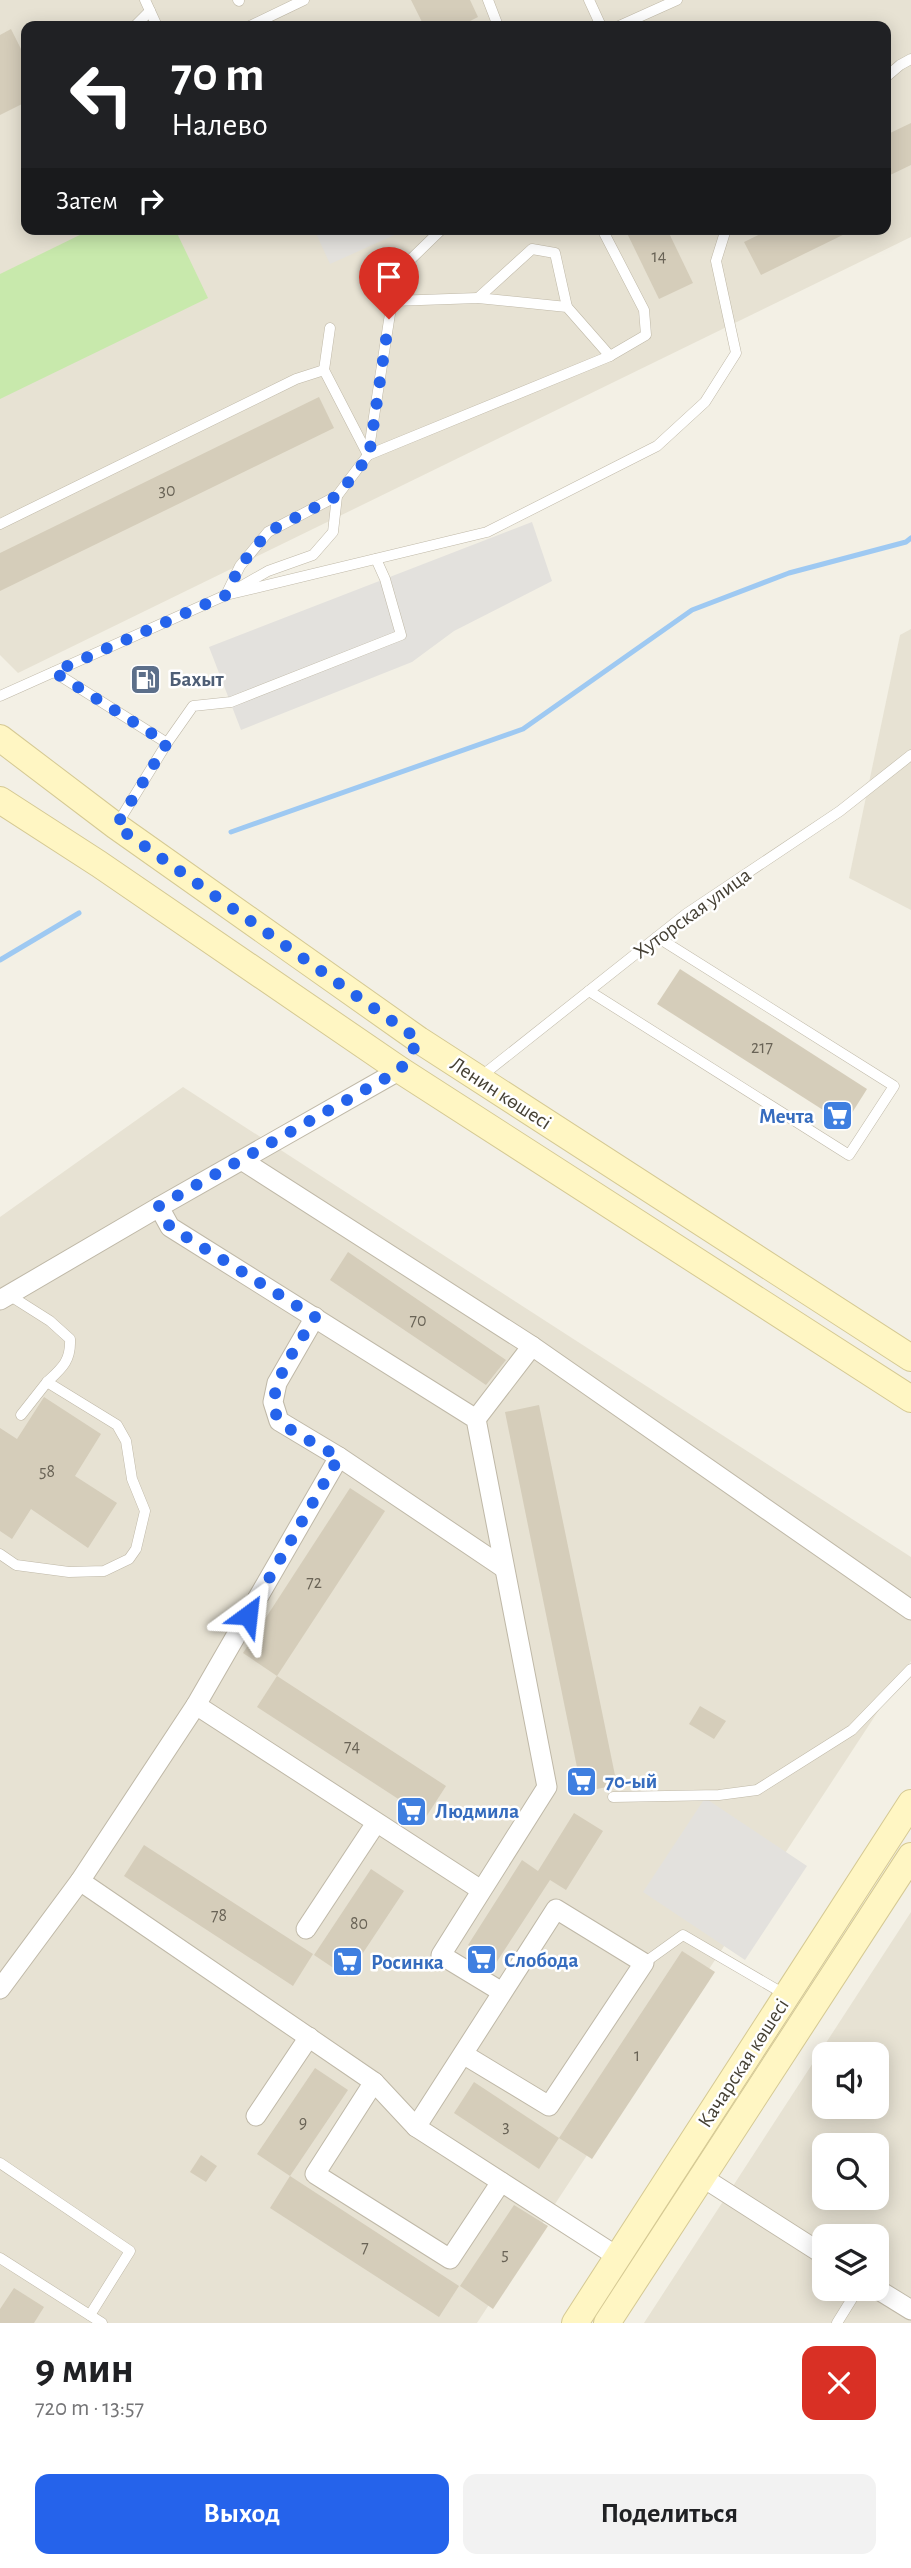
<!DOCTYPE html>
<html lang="ru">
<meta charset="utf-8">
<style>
:root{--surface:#fff;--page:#f2f2f2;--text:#202124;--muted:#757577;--accent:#2563eb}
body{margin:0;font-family:"Alegreya Sans",sans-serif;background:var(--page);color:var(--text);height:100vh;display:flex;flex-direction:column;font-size:26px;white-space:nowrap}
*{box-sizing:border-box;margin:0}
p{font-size:23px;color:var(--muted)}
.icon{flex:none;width:38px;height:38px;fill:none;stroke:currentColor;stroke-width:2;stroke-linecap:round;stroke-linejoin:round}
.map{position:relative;height:2323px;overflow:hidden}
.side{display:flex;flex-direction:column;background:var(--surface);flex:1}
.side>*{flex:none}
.guide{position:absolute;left:21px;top:21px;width:870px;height:214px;border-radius:14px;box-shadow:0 4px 18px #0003;background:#202124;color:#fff;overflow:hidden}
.tools{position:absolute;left:812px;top:2042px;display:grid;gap:14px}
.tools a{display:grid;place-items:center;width:77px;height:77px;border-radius:14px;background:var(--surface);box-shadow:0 4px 18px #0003;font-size:35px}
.pin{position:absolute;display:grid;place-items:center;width:60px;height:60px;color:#fff;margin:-72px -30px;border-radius:50% 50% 50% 0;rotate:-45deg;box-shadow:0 0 7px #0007}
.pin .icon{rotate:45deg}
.me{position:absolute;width:77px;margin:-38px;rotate:30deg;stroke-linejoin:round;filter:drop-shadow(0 0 5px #0008)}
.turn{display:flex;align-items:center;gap:24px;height:147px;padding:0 35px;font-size:32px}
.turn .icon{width:91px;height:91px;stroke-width:2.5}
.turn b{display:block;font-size:49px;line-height:60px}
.then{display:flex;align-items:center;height:66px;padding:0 35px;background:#0003;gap:14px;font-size:26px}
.round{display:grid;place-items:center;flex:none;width:74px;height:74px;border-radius:14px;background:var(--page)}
.overview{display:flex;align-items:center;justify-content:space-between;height:119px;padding:0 35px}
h1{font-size:42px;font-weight:700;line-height:52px}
.primary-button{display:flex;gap:14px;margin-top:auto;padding:14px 35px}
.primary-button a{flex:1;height:80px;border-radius:14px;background:var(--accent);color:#fff;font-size:28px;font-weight:700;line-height:80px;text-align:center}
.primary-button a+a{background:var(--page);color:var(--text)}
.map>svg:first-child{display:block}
.residential{fill:#e7e2d3;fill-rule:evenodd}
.green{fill:#c8e9ac}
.parking{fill:#e3e1dd}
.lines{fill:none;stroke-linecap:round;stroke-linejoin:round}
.stream{stroke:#9ec9f2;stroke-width:5}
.building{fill:#d5cdba}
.lane-casing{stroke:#bfb8a7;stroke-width:11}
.street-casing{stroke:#bfb8a7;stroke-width:21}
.secondary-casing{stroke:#d5c993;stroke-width:28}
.lane{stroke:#fff;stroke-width:10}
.street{stroke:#fff;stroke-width:19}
.secondary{stroke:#fff6c3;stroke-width:26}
.route{stroke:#2563eb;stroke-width:12;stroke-dasharray:0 21.6}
.labels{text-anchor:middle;stroke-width:5;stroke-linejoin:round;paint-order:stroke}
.number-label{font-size:18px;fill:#696356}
.service-label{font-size:21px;font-weight:bold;fill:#4e5e75;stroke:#fff;text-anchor:start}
.street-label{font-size:21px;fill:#454034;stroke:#fff}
.shop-label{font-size:21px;font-weight:bold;fill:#366cbe;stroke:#fff;text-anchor:start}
</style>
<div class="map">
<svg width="911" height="2323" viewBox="0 0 911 2323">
<rect width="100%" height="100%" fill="#f3f0e5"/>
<g class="residential">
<path d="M0 0H911V237L18 673 0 655ZM26 26H886V229H26Z"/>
<path d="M911 629V910L849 878 900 635Z"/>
<path d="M183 1087 911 1557V1661L477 2323H0V1217Z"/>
<path d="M911 1912V2323H644ZM824 2054H877V2107H824ZM824 2146H877V2198H824ZM824 2236H877V2289H824Z"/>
</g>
<path class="green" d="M92 229H175L208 298 0 399V274Z"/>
<g class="parking">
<path d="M314 229H408L330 264Z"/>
<path d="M532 522 552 581 454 631 412 662 241 730 209 647Z"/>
<path d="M705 1798 807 1866 745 1960 643 1892Z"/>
</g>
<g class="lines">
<g class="stream">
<path d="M231 832 523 729 692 610 789 573 906 542 911 538"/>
<path d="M0 960 79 913"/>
</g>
</g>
<g class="building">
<path d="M411 0H470L478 17 460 26H424Z"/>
<path d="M11 29 26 59V102L0 115V35Z"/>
<path d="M911 123V165L886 177V135Z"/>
<path d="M625 229H667L693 283 659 299Z"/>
<path d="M771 229H855L761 275 744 242Z"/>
<path d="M319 397 334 428 0 591V553Z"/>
<path d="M680 969 867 1089 845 1124 657 1004Z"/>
<path d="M348 1252 506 1360 486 1385 330 1280Z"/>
<path d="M44 1397 101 1434 75 1476 117 1503 88 1548 31 1509 12 1539 0 1531V1428L17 1439Z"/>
<path d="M539 1405 617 1785 582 1792 505 1412Z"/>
<path d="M350 1488 385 1511 277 1676 243 1653Z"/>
<path d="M277 1676 446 1786 426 1817 257 1707Z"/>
<path d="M700 1706 726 1721 714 1739 689 1724Z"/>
<path d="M574 1813 603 1831 566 1890 550 1880 496 1963 468 1945 522 1860 538 1871Z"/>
<path d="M144 1845 313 1954 293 1986 124 1876Z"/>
<path d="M371 1869 404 1891 347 1977 314 1955Z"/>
<path d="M682 1951 715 1972 592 2159 559 2138Z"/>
<path d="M315 2068 348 2090 290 2176 257 2154Z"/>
<path d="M474 2082 559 2138 539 2169 454 2113Z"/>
<path d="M201 2155 217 2166 206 2182 190 2172Z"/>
<path d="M290 2176 459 2286 439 2317 270 2208Z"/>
<path d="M514 2205 548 2226 493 2309 460 2286Z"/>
<path d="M14 2288 44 2307 34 2323H0V2309Z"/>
</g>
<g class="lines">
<defs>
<g id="lane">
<path d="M145 0 157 26"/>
<path d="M238 0 239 1"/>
<path d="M488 0 498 26"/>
<path d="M589 0 601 26"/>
<path d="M135 26 150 11"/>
<path d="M250 26 304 0"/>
<path d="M619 26 677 0"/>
<path d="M886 77 900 65 911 59"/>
<path d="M478 298 532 249 555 253 567 307"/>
<path d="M392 301 478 298 567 307 610 356"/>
<path d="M324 370 330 328"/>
<path d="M0 524 296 379 324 370 368 455 610 356 646 335 644 310 602 229"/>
<path d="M226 595 487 532 657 446 705 402 736 353 716 261 726 229"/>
<path d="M226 595 240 566 268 532 337 496 368 455 392 301 409 261 442 229"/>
<path d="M54 672 167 743 116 826"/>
<path d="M0 696 226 595 268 571 313 555 333 532 337 496"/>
<path d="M167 743 193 706 231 702 401 635 385 579 376 559"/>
<path d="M589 991 849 1155 894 1086 657 937"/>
<path d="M479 1078 686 914 840 811 911 755"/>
<path d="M21 1415 47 1382"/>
<path d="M0 1554 16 1565 69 1572 104 1571 129 1559 136 1549 145 1511 132 1479 126 1441 117 1425 47 1382C62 1368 71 1361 70 1339L50 1321 9 1295"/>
<path d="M613 1797 719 1795 757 1790 852 1730 911 1669"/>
<path d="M644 1963 683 1935 786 1995"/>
<path d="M0 2163 130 2251 90 2315"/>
<path d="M0 2258 102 2323"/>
<path d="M837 2323 858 2289"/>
</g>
<g id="street">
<path d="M243 1161 532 1346 911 1610"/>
<path d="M159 1207 170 1227 476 1419 547 1787 441 1955 502 1992"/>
<path d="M0 1300 159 1207 400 1070"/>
<path d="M315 1317 277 1383 273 1402 279 1421 339 1457 504 1568"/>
<path d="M476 1419 532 1346"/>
<path d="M196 1705 481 1890"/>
<path d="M80 1881 374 2082 416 2127 618 2257"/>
<path d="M306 1929 376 1823"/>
<path d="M0 1989 80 1881 196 1705 339 1457"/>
<path d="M374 2082 315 2174 450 2259 501 2182"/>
<path d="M256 2116 309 2037"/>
<path d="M416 2127 556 1909 644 1963 549 2106 463 2054"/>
<path d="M702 2177 824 2255"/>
<path d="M877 2289 911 2310"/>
</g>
<g id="secondary">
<path d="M0 738 116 826 419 1040 911 1358"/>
<path d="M0 800 99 864 400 1070 911 1399"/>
<path d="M575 2323 911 1803"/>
<path d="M607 2323 911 1856"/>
</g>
</defs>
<use href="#lane" class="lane-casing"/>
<use href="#street" class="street-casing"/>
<use href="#secondary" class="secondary-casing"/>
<use href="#lane" class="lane"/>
<use href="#street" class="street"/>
<use href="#secondary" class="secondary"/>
</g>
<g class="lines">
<path class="route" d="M248 1615 339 1457C327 1450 285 1429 279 1420 260 1393 301 1341 315 1317L170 1227 159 1206 400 1070 419 1040 116 826 167 743 54 672 226 595 240 566 268 532 337 496 369 456 389 319"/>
</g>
<defs>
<symbol id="fuel-square" viewBox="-11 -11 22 22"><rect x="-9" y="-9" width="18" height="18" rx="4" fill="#5c6f8a" stroke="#fff"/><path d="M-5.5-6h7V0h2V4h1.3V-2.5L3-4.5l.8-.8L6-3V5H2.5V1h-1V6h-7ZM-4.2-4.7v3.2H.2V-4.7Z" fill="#fff"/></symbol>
<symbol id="supermarket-square" viewBox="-11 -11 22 22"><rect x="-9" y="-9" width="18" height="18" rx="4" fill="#3f7fe0" stroke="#fff"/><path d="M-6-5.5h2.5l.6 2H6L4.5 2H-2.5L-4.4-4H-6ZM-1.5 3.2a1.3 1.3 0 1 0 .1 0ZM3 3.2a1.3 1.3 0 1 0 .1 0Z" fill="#fff"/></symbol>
</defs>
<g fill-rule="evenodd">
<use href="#fuel-square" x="128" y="662" width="35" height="35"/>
<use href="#supermarket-square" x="820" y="1098" width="35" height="35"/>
<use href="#supermarket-square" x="564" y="1764" width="35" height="35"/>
<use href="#supermarket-square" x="394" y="1794" width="35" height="35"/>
<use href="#supermarket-square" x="464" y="1942" width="35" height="35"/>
<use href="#supermarket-square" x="330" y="1944" width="35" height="35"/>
</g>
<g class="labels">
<g class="number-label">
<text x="659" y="262">14</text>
<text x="167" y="496">30</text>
<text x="762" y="1053">217</text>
<text x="418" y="1326">70</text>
<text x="47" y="1477">58</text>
<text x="314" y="1588">72</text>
<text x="352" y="1752">74</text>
<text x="219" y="1921">78</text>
<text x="359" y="1929">80</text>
<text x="637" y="2061">1</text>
<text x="303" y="2128">9</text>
<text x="506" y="2132">3</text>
<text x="365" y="2253">7</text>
<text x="505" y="2260">5</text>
</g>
<g class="service-label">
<text x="169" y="686">Бахыт</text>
</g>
<g class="street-label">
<text transform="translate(692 913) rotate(-36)" y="7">Хуторская улица</text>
<text transform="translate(501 1093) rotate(33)" y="7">Ленин көшесі</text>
<text transform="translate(743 2063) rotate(-57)" y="7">Качарская көшесі</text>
</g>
<g class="shop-label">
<text x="814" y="1123" text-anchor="end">Мечта</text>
<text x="605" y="1788">70-ый</text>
<text x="435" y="1818">Людмила</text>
<text x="504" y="1967">Слобода</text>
<text x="371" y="1969">Росинка</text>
</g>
</g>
</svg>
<div class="tools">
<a><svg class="icon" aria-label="sound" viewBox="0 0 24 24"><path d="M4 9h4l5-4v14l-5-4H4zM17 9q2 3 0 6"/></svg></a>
<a><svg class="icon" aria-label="search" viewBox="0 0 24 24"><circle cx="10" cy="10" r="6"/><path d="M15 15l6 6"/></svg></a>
<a><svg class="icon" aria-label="layers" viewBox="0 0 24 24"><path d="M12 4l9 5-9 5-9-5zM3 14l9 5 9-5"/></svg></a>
</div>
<div class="pin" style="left:389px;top:319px;background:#d93025"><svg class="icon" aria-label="arrive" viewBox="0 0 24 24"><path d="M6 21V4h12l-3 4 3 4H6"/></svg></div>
<svg class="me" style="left:248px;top:1615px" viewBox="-20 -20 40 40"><path d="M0-17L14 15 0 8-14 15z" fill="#2563eb" stroke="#fff" stroke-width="4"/></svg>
<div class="guide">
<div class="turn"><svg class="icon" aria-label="left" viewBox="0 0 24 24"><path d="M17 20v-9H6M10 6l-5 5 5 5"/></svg><div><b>70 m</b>Налево</div></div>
<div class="then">Затем<svg class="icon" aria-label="right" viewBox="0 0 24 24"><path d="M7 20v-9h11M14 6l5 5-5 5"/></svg></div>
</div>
</div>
<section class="side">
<div class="overview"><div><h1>9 мин</h1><p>720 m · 13:57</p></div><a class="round" style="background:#d93025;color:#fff"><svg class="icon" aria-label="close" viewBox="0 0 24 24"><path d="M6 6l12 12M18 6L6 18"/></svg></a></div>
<div class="primary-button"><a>Выход</a><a>Поделиться</a></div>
</section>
